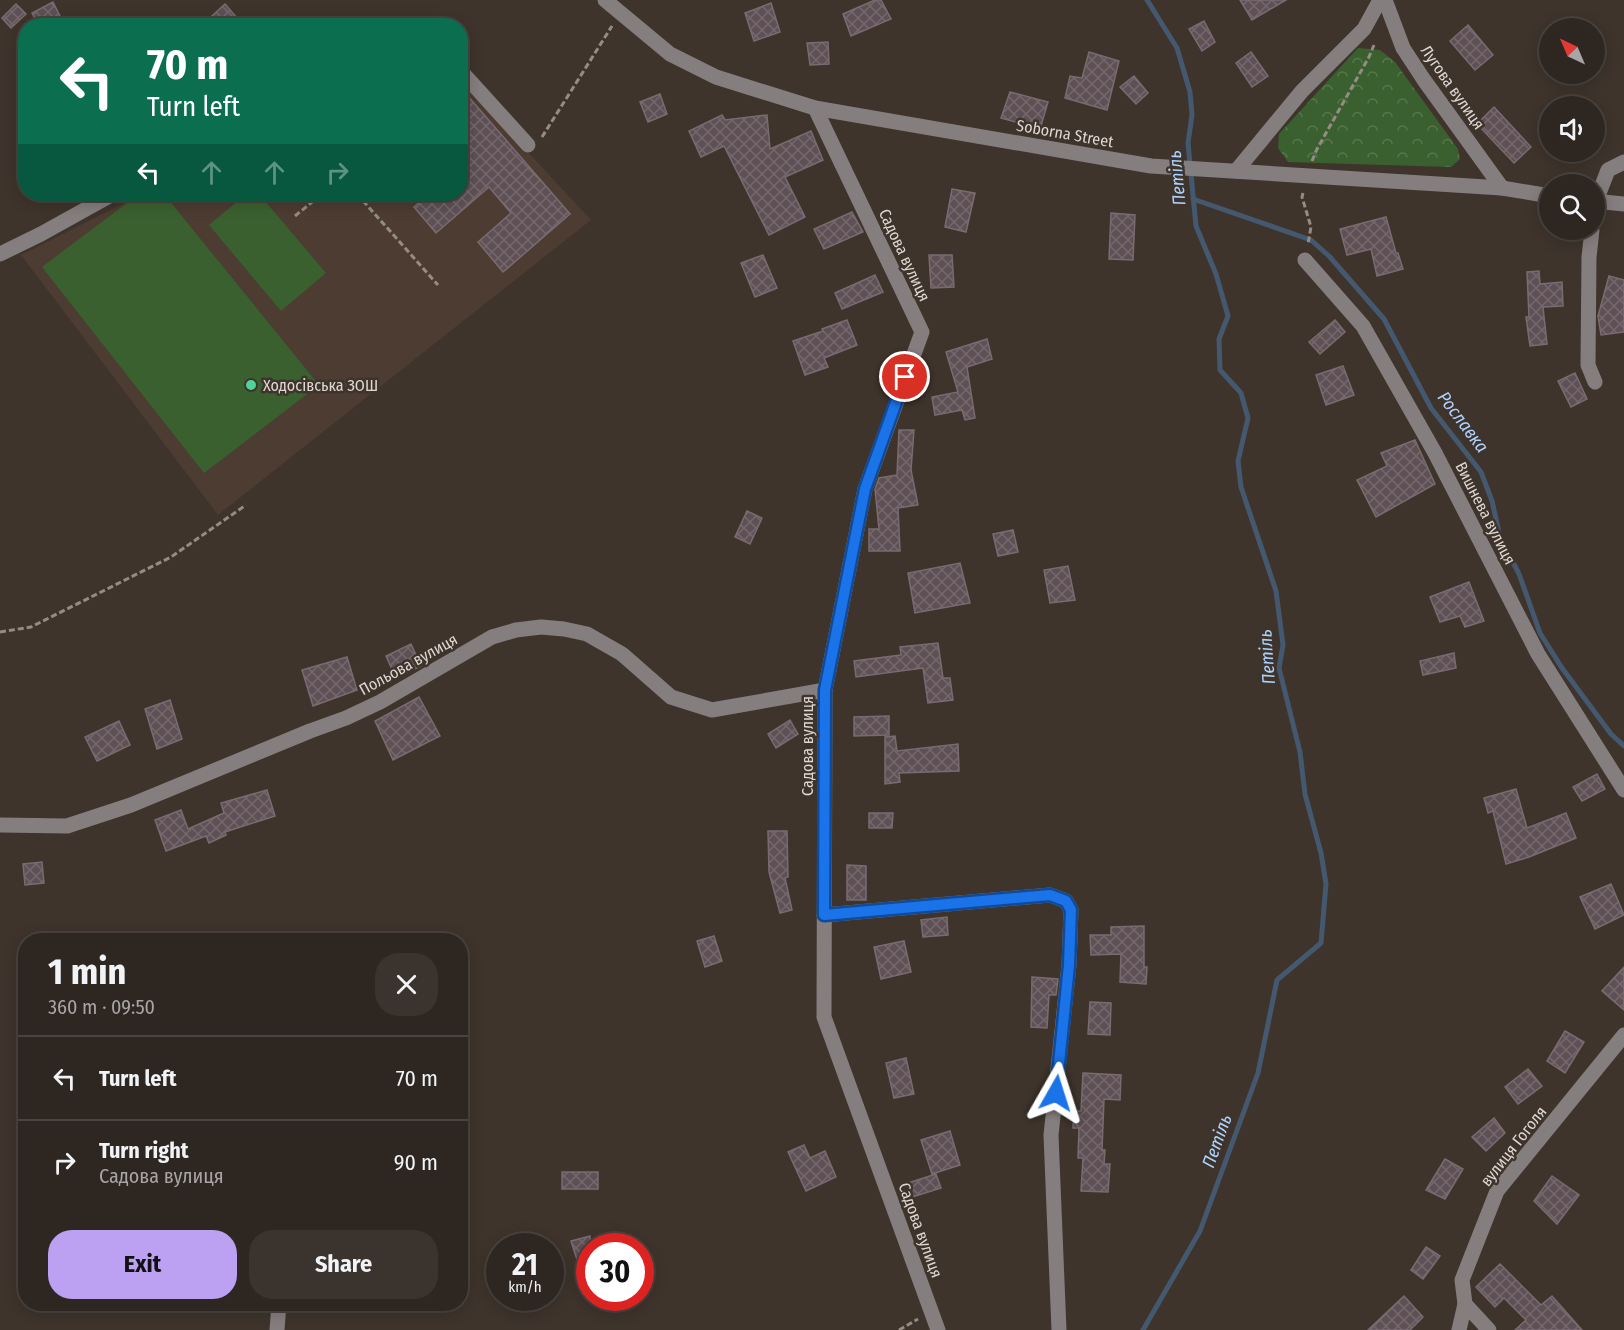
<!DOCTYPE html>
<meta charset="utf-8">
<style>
:root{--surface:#2e2721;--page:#3a332e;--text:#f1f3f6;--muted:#a7a5a5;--line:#49443f;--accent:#bca0f2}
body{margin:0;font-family:"Fira Sans Condensed",sans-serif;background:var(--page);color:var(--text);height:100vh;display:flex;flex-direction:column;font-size:22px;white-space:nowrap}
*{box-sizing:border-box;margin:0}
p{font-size:20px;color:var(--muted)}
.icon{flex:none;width:33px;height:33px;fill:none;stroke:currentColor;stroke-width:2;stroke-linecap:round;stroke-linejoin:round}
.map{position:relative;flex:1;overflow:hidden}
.side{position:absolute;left:18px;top:933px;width:450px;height:378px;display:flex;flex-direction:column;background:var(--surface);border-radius:24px;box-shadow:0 3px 15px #0003,0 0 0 2px var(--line)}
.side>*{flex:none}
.top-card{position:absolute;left:18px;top:18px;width:450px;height:183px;border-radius:24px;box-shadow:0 3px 15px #0003,0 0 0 2px var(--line);background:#0b6e4f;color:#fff;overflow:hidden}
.needle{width:39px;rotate:316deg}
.fabs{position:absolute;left:1539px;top:18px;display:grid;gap:12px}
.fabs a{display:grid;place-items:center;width:66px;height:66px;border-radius:50%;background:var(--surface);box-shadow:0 3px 15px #0003,0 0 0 2px var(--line);font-size:30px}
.speed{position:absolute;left:486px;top:1233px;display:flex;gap:12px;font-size:30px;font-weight:700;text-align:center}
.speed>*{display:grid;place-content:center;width:78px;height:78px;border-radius:50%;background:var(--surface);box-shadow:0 3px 15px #0003,0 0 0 2px var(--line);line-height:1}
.speed small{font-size:15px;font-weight:400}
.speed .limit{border:9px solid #d22;background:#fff;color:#111}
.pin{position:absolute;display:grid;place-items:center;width:51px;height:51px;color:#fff;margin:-26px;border:3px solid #fff;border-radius:50%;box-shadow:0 2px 6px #0007}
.me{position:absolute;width:66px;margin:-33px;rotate:6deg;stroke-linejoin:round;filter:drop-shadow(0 0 4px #0008)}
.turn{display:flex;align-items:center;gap:21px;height:126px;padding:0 30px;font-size:27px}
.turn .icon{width:78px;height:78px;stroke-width:2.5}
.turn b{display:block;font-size:42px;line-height:51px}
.lanes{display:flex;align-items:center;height:57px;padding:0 30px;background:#0003;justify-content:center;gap:30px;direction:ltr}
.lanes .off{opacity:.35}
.round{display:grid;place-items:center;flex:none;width:63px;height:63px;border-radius:24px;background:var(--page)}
.overview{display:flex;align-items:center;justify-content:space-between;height:102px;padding:0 30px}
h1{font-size:36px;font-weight:700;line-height:45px}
.primary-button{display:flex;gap:12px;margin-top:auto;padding:12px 30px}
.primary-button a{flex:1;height:69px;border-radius:24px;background:var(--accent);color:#111;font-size:24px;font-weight:700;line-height:69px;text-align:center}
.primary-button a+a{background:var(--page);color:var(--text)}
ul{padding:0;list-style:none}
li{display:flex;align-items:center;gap:18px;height:84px;padding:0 30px;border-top:2px solid var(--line)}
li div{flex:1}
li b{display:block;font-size:22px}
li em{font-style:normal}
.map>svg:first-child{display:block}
.built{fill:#4c3c31}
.park{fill:url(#park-crowns)}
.pitch{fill:#3b602f}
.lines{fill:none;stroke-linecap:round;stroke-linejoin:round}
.stream{stroke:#44596f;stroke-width:5}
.building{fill:url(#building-cross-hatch);stroke:#7a6b71;stroke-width:1.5}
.path{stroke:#948c85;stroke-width:3;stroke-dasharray:6 3;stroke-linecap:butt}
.minor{stroke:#857e7f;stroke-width:15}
.route-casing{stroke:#114b97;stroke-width:15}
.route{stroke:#1a73e8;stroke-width:10}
.poi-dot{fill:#4fd399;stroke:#3e342c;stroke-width:2}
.labels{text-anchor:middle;stroke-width:5;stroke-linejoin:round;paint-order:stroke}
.street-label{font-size:16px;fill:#ded7d2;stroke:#3e342c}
.poi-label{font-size:16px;fill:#ded7d2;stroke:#3e342c;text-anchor:start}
.water-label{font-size:18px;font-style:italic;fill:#aed3fe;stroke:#3e342c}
</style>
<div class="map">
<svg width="1624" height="1330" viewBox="0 0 1624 1330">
<defs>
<pattern id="park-crowns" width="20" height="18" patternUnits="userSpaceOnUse" patternTransform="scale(1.5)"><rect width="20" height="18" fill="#3b602f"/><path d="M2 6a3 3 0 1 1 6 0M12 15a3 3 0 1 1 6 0" fill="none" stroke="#57764c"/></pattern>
<pattern id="building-cross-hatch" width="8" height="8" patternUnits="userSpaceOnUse" patternTransform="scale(1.5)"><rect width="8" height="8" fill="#5e5055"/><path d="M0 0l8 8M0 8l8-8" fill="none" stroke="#75686d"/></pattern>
</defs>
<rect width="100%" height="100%" fill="#3e342c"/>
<path class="built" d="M461 80 591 220 218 515 21 255 142 194H460Z"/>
<path class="park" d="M1358 48 1380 50 1395 62 1458 149 1460 159 1451 167 1288 162 1278 148 1279 134Z"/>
<g class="pitch">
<path d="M139 194H164L319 385 204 473 42 267Z"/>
<path d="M246 194H259L326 273 281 311 209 225Z"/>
</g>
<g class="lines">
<g class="stream">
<path d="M1193 199 1311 240 1329 256 1384 319 1431 408 1481 472 1492 501 1500 537 1519 574 1540 633 1562 668 1611 734 1624 746"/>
<path d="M1143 1330 1200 1231 1258 1073 1277 980 1321 943 1326 884 1321 853 1305 794 1300 752 1279 668 1283 645 1276 591 1241 487 1238 461 1248 418 1241 393 1220 370 1219 339 1228 316 1216 274 1196 226 1188 143 1192 115 1190 92 1177 48 1147 0"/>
</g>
</g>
<g class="building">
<path d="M875 0H881L891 19 851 36 843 14Z"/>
<path d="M1240 0H1286L1252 20Z"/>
<path d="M53 2 65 26H39L32 13Z"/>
<path d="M771 3 780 32 754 41 745 13Z"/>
<path d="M16 4 26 14 11 28 2 18Z"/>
<path d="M225 4 244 26H201Z"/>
<path d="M1204 21 1215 42 1202 51 1189 29Z"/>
<path d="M1468 25 1493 55 1475 70 1450 41Z"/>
<path d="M828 42 829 64 810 65 807 43Z"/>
<path d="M1089 52 1119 61 1107 110 1065 98 1070 76 1082 78Z"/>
<path d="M1251 52 1268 76 1252 87 1236 63Z"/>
<path d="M1134 76 1148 93 1136 104 1120 87Z"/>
<path d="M460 87 570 214 503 272 478 242 511 213 489 187 436 233 414 207 429 194H460V167L468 160 460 152Z"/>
<path d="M1010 92 1048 102 1040 129 1001 118Z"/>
<path d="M660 94 667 114 648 122 640 102Z"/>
<path d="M1494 107 1531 147 1514 163 1477 124Z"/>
<path d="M722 115 725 120 767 115 770 149 811 131 823 160 785 177 805 217 769 235 724 146 701 157 689 131Z"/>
<path d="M952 189 975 193 966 232 945 227Z"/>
<path d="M852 212 863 232 824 249 814 229Z"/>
<path d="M1111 213 1135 215 1133 260 1109 259Z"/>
<path d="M1386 217 1396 253H1398L1403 269 1377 276 1371 249 1347 255 1340 229Z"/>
<path d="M763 255 777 288 755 297 741 263Z"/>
<path d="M929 255H952L954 287 931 288Z"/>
<path d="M1539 271 1540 284 1562 282 1563 306 1543 307 1547 344 1530 346 1526 317H1529L1527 272Z"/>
<path d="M875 275 883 292 842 309 835 293Z"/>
<path d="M1609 276 1624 280V332L1601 335 1598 316Z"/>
<path d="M847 320 857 345 824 358 828 367 805 375 793 341 823 331 822 329Z"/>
<path d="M1335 320 1345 332 1320 354 1309 342Z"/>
<path d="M987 339 992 359 967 367 975 418 965 420 962 410 935 415 932 397 958 392 946 352Z"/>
<path d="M1343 366 1354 395 1326 405 1316 375Z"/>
<path d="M1575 373 1587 399 1571 407 1558 381Z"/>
<path d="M899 430H914L911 470 918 505 898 508 900 551H869V529H879L875 489 879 478 897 475Z"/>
<path d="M1415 440 1435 484 1376 517 1357 480 1387 466 1381 453Z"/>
<path d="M747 511 762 518 750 544 735 537Z"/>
<path d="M1013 530 1018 552 998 556 993 534Z"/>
<path d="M960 563 970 603 915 613 908 573Z"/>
<path d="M1068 566 1075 600 1050 603 1044 570Z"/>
<path d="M1469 582 1484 621 1465 627 1460 616 1440 622 1430 597Z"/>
<path d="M938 643 943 678H950L953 700 928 703 923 668 856 677 854 661 901 655 900 647Z"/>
<path d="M411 644 421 666 396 678 386 656Z"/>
<path d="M1454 653 1456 668 1423 675 1420 661Z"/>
<path d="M347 657 357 690 313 706 302 670Z"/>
<path d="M419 697 440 736 393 760 375 721Z"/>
<path d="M170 700 182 739 157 749 145 709Z"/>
<path d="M889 716V735L854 736V717Z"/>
<path d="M790 720 798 734 776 748 768 734Z"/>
<path d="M119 721 130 745 97 761 85 737Z"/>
<path d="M895 736 897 751 958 744 959 771 899 773 900 782 885 784V737Z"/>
<path d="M1597 774 1605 789 1582 801 1573 787Z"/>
<path d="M1516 789 1527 828 1566 813 1576 838 1529 857 1506 864 1493 811 1488 813 1484 798Z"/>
<path d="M267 790 275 816 225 832 226 835 209 843 206 836 166 851 155 820 181 810 188 829 224 813 221 803Z"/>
<path d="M869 813H893L892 828H869Z"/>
<path d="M768 831H787L788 877 785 878 792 910 780 913 769 872Z"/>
<path d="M42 862 44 883 25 885 23 864Z"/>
<path d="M847 865 866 866V900H847Z"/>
<path d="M1611 884 1624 915 1595 929 1580 897Z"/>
<path d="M947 917 948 935 923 937 921 920Z"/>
<path d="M1144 926V967H1147L1146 984 1120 982 1121 954 1091 955 1090 935H1111V927Z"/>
<path d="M714 936 722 961 705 967 697 941Z"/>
<path d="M904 941 911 972 881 979 874 947Z"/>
<path d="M1624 967V1010L1602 991Z"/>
<path d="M1032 977 1058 979 1056 995H1049L1047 1028 1031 1027Z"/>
<path d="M1090 1002 1111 1003 1110 1035 1088 1034Z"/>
<path d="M1565 1031 1584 1042 1565 1073 1547 1061Z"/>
<path d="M906 1058 914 1094 894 1098 886 1063Z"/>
<path d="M1528 1069 1542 1086 1518 1104 1505 1087Z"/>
<path d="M1083 1073 1121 1075 1120 1100 1104 1099 1102 1150H1105L1104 1164H1110L1108 1192 1081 1191 1083 1158H1078L1079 1128H1073L1074 1111H1081Z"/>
<path d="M1494 1118 1505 1133 1486 1151 1472 1137Z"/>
<path d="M950 1131 960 1165 932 1174 921 1140Z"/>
<path d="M804 1145 810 1158 825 1151 836 1177 806 1191 788 1152Z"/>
<path d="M1445 1159 1463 1169 1445 1199 1426 1190Z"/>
<rect x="562" y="1172" width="36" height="17"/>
<path d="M936 1174 941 1188 912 1197 908 1183Z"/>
<path d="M1552 1176 1579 1195 1557 1224 1534 1201Z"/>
<path d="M590 1236V1288H586L571 1241Z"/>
<path d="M1426 1247 1440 1256 1423 1279 1411 1270Z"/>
<path d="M1500 1264 1541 1305 1552 1296 1582 1330H1515L1526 1320 1504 1298 1495 1307 1476 1287Z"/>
<path d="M1404 1296 1423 1317 1410 1330H1368Z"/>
</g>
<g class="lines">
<g class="path">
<path d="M542 137 612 26"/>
<path d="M1312 161 1317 149 1369 57 1374 45"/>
<path d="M1303 193 1302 197 1311 227 1308 244"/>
<path d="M357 194 438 285"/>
<path d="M295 216 322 194"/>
<path d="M0 632 31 627 171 557 246 505"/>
<path d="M899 1330 918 1319"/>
</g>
<g class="minor">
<path d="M605 0 670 54 716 77 815 108 1151 166 1502 188 1550 196"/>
<path d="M1385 0 1403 48 1424 80 1502 188"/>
<path d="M460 70 528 145"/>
<path d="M815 108 922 332 865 489 825 690 824 1017 938 1330"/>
<path d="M1236 171 1302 91 1364 29 1380 0"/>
<path d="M196 194H208"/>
<path d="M1594 201 1624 204"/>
<path d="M1594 211 1596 201 1608 170 1624 162"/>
<path d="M1592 230 1589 257 1588 365 1595 382"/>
<path d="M0 254 41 234 113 194"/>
<path d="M1305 260 1363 326 1435 453 1538 654 1624 790"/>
<path d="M0 825 67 826 131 805 310 731 346 718 380 702 492 637 516 630 541 627 564 629 587 634 622 654 671 697 712 710 825 690"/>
<path d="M824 915 1050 895 1066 901 1071 910 1069 965 1051 1135 1059 1330"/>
<path d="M1465 1304 1489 1330"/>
<path d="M277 1330 279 1304"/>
<path d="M1459 1330 1465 1304 1462 1280 1497 1191 1624 1035"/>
</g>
</g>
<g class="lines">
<defs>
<path id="route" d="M905 377 865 489 825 690 824 915 1050 895 1066 901 1071 910 1069 965 1056 1093"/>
</defs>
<use href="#route" class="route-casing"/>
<use href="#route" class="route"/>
</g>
<circle class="poi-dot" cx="251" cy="385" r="6"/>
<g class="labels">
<g class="street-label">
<text transform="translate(1453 87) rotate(55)" y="6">Лугова вулиця</text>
<text transform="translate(1065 133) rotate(10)" y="6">Soborna Street</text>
<text transform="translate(905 255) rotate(65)" y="6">Садова вулиця</text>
<text transform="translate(1486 513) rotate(63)" y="6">Вишнева вулиця</text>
<text transform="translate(408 664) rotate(-29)" y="6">Польова вулиця</text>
<text transform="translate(807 746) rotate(-90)" y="6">Садова вулиця</text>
<text transform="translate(1513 1146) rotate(-52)" y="6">вулиця Гоголя</text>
<text transform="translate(921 1230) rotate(70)" y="6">Садова вулиця</text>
</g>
<g class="poi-label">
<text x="263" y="391">Ходосівська ЗОШ</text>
</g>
<g class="water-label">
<text transform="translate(1177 178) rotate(-95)" y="6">Петіль</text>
<text transform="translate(1463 422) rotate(53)" y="6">Рославка</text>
<text transform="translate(1267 657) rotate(-94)" y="6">Петіль</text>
<text transform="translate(1217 1141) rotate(-70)" y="6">Петіль</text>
</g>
</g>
</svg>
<div class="fabs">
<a><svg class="needle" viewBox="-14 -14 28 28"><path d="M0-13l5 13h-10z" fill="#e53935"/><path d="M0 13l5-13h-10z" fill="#a7a5a5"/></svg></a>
<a><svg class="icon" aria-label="sound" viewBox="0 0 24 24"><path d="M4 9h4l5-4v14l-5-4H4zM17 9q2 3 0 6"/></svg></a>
<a><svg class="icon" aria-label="search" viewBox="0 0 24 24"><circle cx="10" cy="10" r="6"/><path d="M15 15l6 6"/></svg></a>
</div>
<div class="speed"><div>21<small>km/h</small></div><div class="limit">30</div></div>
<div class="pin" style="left:905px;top:377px;background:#d93025"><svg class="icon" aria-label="arrive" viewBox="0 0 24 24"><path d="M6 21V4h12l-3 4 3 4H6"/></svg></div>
<svg class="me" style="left:1056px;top:1093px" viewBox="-20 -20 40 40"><path d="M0-17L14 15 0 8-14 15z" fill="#1a73e8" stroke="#fff" stroke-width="4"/></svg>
<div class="top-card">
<div class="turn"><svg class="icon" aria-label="left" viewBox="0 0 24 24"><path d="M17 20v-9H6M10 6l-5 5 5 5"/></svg><div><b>70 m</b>Turn left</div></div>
<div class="lanes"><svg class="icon" aria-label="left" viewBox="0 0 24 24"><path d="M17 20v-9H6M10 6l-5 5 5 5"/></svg><svg class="icon off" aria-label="ahead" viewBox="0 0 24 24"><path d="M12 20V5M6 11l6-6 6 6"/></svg><svg class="icon off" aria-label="ahead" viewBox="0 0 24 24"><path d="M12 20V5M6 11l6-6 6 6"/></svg><svg class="icon off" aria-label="right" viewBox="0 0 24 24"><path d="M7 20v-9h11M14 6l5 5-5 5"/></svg></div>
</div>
<section class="side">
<div class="overview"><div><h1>1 min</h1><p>360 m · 09:50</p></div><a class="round"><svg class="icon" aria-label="close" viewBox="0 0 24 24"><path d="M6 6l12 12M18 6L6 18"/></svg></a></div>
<ul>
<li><svg class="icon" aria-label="left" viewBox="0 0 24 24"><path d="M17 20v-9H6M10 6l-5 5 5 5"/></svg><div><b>Turn left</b></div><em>70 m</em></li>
<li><svg class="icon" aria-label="right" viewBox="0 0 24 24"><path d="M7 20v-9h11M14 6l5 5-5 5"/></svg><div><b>Turn right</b><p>Садова вулиця</p></div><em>90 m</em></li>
</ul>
<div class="primary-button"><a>Exit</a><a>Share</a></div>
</section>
</div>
